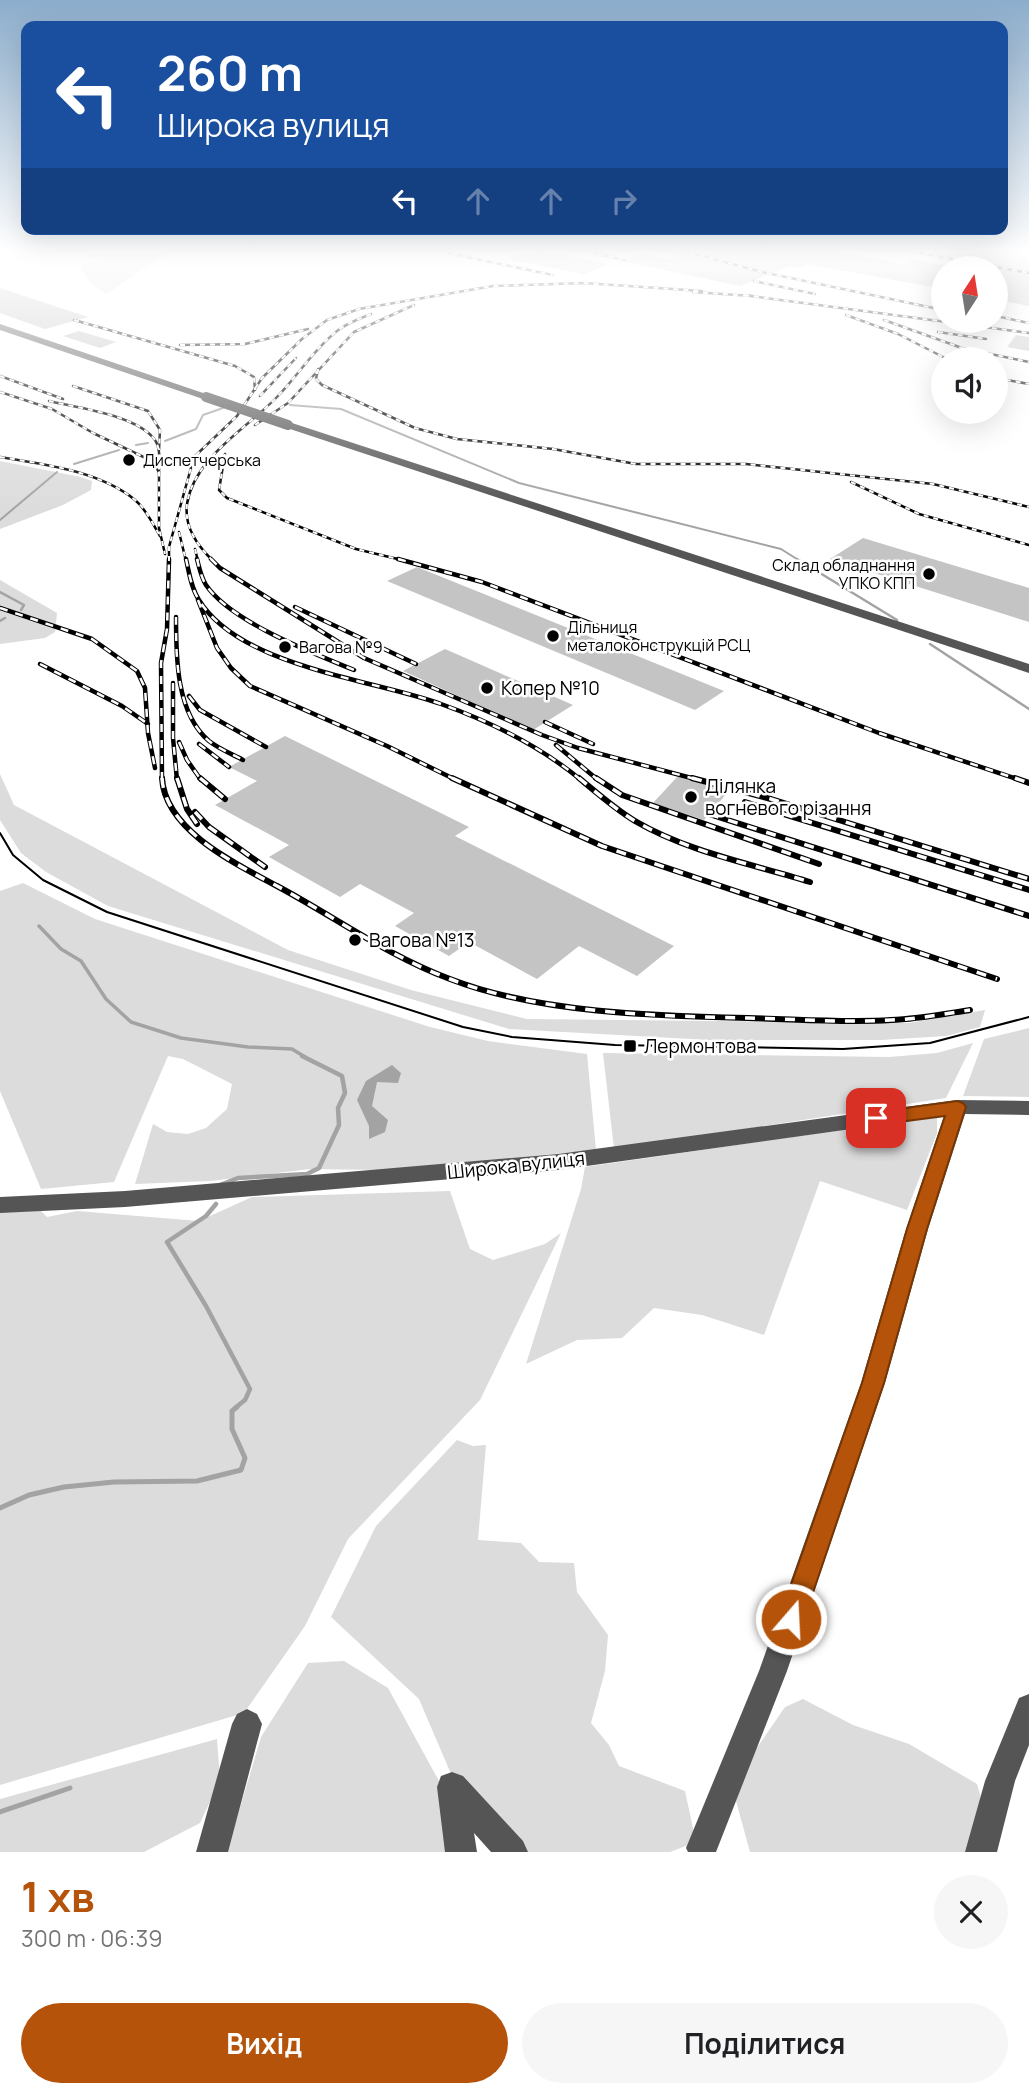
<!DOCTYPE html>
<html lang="uk">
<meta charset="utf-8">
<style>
:root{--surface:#fff;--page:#f6f6f6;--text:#202124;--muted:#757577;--accent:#b45309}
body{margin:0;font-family:Manrope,sans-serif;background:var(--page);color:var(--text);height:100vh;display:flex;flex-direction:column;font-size:26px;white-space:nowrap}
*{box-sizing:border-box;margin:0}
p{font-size:23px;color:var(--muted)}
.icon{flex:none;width:38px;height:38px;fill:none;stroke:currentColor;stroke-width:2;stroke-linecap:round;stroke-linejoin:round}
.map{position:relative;height:1852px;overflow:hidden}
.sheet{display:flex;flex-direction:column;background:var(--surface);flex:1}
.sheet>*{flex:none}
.top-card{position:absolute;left:21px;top:21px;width:987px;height:214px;border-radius:14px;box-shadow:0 7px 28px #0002;background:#1a4fa0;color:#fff;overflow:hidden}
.needle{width:46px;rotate:12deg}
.tools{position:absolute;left:931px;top:256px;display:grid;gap:14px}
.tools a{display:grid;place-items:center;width:77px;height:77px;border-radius:50%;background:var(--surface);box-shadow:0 7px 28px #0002;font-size:35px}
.pin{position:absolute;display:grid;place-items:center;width:60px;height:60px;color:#fff;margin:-30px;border-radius:14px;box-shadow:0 4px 10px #0006}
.me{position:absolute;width:77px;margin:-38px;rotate:19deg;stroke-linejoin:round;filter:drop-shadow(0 0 5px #0008)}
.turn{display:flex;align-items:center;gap:24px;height:147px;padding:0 21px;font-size:32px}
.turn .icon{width:91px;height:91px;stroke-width:2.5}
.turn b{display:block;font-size:49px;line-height:60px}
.lanes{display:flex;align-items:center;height:66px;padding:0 21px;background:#0003;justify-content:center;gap:35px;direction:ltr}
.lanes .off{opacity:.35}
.round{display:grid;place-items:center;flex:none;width:74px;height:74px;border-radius:37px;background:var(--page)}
.head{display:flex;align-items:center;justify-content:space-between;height:119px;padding:0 21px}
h1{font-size:42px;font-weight:700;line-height:52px;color:var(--accent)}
.button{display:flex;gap:14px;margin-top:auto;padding:14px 21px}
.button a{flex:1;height:80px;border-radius:42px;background:var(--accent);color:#fff;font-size:28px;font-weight:700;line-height:80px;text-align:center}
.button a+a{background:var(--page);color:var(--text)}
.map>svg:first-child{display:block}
.green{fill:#dcdcdc}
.water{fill:#a3a3a3}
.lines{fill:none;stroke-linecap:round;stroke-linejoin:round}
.stream-far4{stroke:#a3a3a3;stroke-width:2}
.stream-far3{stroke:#a3a3a3;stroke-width:2.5}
.stream-far2{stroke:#a3a3a3;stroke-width:3.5}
.stream-far1{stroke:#a3a3a3;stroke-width:4.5}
.stream{stroke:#a3a3a3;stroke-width:5}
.building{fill:#c4c4c4}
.minor{fill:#555;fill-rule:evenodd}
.tram{stroke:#000;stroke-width:2}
.rail-far2-casing{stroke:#000;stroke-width:2.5}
.rail-far1-casing{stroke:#000;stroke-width:4.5}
.rail-casing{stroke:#000;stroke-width:6}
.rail-far2{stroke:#fff;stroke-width:2;stroke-dasharray:5;stroke-linecap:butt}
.rail-far1{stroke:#fff;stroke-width:2.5;stroke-dasharray:8;stroke-linecap:butt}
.rail{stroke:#fff;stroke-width:3.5;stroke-dasharray:10;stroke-linecap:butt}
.minor-bridge{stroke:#555;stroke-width:10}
.route{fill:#b45309;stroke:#753606;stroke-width:2}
.poi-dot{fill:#000;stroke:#fff;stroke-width:2.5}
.labels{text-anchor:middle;stroke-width:5;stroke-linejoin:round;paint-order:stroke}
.far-poi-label{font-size:16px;fill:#000;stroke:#fff;text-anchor:start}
.poi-label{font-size:19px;fill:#000;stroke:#fff;text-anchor:start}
.street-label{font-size:19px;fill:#000;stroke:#fff}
</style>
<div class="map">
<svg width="1029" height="1852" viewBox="0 0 1029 1852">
<rect width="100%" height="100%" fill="#fff"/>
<g class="green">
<path d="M96 250H220L215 253 164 254 172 257 159 259 106 294 88 280 80 265 99 262 98 259 86 256 94 255Z"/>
<path d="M0 461 81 477 92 481 91 490 63 505 0 529Z"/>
<path d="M0 580 57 613 55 632 45 638 0 644Z"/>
<path d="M0 774 14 805 288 950 411 990 527 1019 909 1023 985 1010 980 1027 946 1036 881 1040H709L509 1029 108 906 46 872 21 853 0 820Z"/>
<path d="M23 883 95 919 430 1027 488 1041 587 1054 596 1150 382 1170 310 1169 210 1181 135 1184 153 1124 167 1132 188 1134 206 1128 227 1109 232 1084 183 1059 168 1056 114 1182 41 1189 0 1091V891Z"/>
<path d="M1029 1028V1097L963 1096 984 1039Z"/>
<path d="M973 1043 946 1098 614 1149 603 1053 889 1057 937 1053Z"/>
<path d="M937 1116V1133L907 1210 820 1181 764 1335 702 1315 654 1308 622 1338 577 1340 526 1364 581 1189 585 1167Z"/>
<path d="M450 1191 470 1249 493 1260 545 1244 561 1233 480 1400 348 1539 305 1626 244 1713 0 1785V1210L38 1208 47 1217 77 1211 199 1221 252 1197Z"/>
<path d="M457 1440 473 1446 486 1445 478 1540 521 1543 539 1562 574 1563 577 1592 608 1635 605 1671 591 1723 609 1745 619 1766 685 1791 696 1842 670 1852H522L454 1781 419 1699 331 1617 376 1526Z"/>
<path d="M344 1661 388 1688 445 1792 452 1852H227L261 1737 308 1663Z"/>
<path d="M803 1699 853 1725 909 1744 977 1784 984 1809 973 1852H750L736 1801 750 1758 785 1707Z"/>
<path d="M217 1739 220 1780 200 1823 144 1852H0V1799Z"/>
</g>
<path class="water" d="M392 1065 401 1073 398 1083 377 1082 372 1106 388 1120 385 1132 369 1139V1126L357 1100 366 1081Z"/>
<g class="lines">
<g class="stream-far4">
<path d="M290 405 341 409 519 483 781 549 800 561"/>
<path d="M165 441 196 429 203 415 223 408"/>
<path d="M136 445 148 443"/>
<path d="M74 464 119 450"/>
<path d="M0 520 57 472"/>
</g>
<g class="stream-far3">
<path d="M797 559 897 620"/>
<path d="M0 592 24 605 21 610"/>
<path d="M0 621 5 618"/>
<path d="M930 644 1029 709"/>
</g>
<path class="stream-far2" d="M39 926 61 949 81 961 106 999 131 1022 181 1038 248 1047 292 1049 305 1057"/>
<g class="stream-far1">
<path d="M220 1185 238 1178 307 1174 319 1168 339 1125 338 1108 345 1093 342 1076 302 1056"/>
<path d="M216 1204 206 1216 167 1242 206 1306 250 1389 245 1400 235 1408"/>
</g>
<g class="stream">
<path d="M0 1508 29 1495 64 1487 114 1482 197 1481 241 1470 245 1458 232 1429V1411L237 1407"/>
<path d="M0 1812 70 1788"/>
</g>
</g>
<g class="building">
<path d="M674 250H833L902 264 912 259 943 265V289L807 264 798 268 790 266 740 286 622 261 642 253 673 260Z"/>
<path d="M984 250H1007L1029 259V306L996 299V268H946Z"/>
<path d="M543 251 559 254 609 264 584 274 507 259 525 252Z"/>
<path d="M0 288 88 317 45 329 0 313Z"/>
<path d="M79 331 116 342 100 348 63 336Z"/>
<path d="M1016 335 1029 337V351L1007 347Z"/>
<path d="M863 538 1029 588V622L830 559Z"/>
<path d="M417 567 724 691 695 710 387 581Z"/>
<path d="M445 649 573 705 533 730 403 671Z"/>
<path d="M285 736 469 827 455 836 674 946 637 976 579 946 537 979 469 942 449 956 395 926 414 913 360 884 340 897 269 857 289 845 215 805 257 781 229 767Z"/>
<path d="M678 776 728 792 704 820 653 803Z"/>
</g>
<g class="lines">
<g class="minor">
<path d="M0 324 209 395 211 397 203 399 0 330Z"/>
<path d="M284 423H292L1029 664V673L284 427Z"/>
<path d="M957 1100 1029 1101V1115L965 1114 928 1229 885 1383 787 1671 716 1852H688L686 1848 759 1671 861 1383 906 1229 944 1116 558 1170 125 1207 0 1213V1197L125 1191 558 1154Z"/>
<path d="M1029 1694V1745L1015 1781 997 1852H965L985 1781 1019 1698Z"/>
<path d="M247 1709 257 1714 262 1724 228 1852H196L232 1724 237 1714Z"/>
<path d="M452 1772 463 1776 523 1841 528 1852H491L474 1833 477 1852H445L437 1787 441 1776Z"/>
</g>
<path class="tram" d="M0 833 13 855 43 880 107 912 463 1027 512 1037 615 1045 843 1049 930 1043 1029 1017"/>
<defs>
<g id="rail-far2">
<path d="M433 250 553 275"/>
<path d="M579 250 625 260"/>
<path d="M680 250 762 272 943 310"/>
<path d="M904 250 1029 273"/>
<path d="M754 281 815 294"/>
<path d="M693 292 752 296"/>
<path d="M744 295 1029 333"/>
<path d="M846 315 898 334 947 359"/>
<path d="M996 316 1029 323"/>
<path d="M74 320 235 366 254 377 255 390"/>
<path d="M884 320 962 348 1029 362"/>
<path d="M938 332 986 339"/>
<path d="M180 345 245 344 308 329"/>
<path d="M318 369 316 379 322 385 415 428 457 439 553 449 636 464H746L933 484 1029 507"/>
<path d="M0 376 63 399"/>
<path d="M996 378 1029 384"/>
<path d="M73 386 148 411 160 430 159 450"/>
<path d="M0 392 52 409 93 433 152 461 159 472V528L165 554"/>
<path d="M260 396 296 358"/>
<path d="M49 401C78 408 137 415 155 440 161 449 159 462 159 472"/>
<path d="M255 425 288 403 354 332 414 305"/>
<path d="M225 454 219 490 227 498 356 549 406 561"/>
<path d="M0 457C43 464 100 471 135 500 146 509 153 524 160 536"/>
<path d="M851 482 919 514 1029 545"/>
<path d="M179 532 186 561"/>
<path d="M195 549 198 561"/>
<path d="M169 561V547L194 457 237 416 262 378 302 339 327 320 359 309 493 286 584 283 702 291"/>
<path d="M213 561C197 545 184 527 187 504 194 458 246 429 276 398 297 377 313 350 337 331 347 323 359 319 371 314"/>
</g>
<g id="rail-far1">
<path d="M186 559C189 572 191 588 199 600 240 667 372 679 441 704 491 722 540 746 581 780"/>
<path d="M197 559C199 567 201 577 206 585 231 622 313 653 354 670"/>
<path d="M211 559 220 568 364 658 542 735 578 748 699 780"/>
<path d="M398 559 482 582 879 733 1020 780"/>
<path d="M198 600 217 648 231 668 250 686 387 746 456 780"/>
<path d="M295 607 416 664"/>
<path d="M0 608 92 639 137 671 145 688 148 733 155 768"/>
<path d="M176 617C176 657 176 713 209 741 219 749 232 754 243 760"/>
<path d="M40 664 122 706 148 724"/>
<path d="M173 683V738L177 780"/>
<path d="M189 696 200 710 266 747"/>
<path d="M545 722 593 744"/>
<path d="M179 742 187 760 201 780"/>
<path d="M199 744 229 767"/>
<path d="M556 745 598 780"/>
<path d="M162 780 161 663 167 629 169 559"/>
</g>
<g id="rail">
<path d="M162 778C165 831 238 865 277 886 335 917 388 956 450 979 538 1013 654 1016 748 1018 796 1019 844 1023 891 1020 918 1019 944 1014 970 1010"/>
<path d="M177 778 187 809 197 824"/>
<path d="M200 778 225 799"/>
<path d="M452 778 602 846 997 979"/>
<path d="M579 778C597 793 615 809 635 821 688 852 752 864 810 882"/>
<path d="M596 778 622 795 819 864"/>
<path d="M692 778 771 799 1029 879"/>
<path d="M1015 778 1029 783"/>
<path d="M745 802 1029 890"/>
<path d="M195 812 209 827 265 867"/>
<path d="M709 814 1029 916"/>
</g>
</defs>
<use href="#rail-far2" class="rail-far2-casing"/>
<use href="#rail-far1" class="rail-far1-casing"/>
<use href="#rail" class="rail-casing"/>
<use href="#rail-far2" class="rail-far2"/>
<use href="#rail-far1" class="rail-far1"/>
<use href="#rail" class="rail"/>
<path class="minor-bridge" d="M206 397 288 425"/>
</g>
<linearGradient id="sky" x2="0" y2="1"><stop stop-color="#8cadcc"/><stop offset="0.49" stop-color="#fff"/><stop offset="1" stop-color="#fff" stop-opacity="0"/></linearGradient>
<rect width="1029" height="509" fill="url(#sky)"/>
<path class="route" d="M957 1101 963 1103 966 1107 927 1229 884 1383 804 1619 800 1627 791 1631 782 1627 779 1619 862 1383 907 1229 945 1116 876 1125 870 1123 867 1118 870 1114 876 1112Z"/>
<g class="poi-dot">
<circle cx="129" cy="460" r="7"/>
<circle cx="929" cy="574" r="7"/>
<circle cx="553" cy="636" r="7"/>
<circle cx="285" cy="647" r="7"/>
<circle cx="487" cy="688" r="7"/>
<circle cx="691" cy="797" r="7"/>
<circle cx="355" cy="940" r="7"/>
<rect x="623" y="1039" width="14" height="14" rx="3.5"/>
</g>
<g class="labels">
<g class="far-poi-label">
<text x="143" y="466">Диспетчерська</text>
<text x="915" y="571" text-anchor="end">Склад обладнання<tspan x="915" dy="18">УПКО КПП</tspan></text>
<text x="567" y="633">Дільниця<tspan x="567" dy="18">металоконструкцій РСЦ</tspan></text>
<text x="299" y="653">Вагова №9</text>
</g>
<g class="poi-label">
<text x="501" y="695">Копер №10</text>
<text x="705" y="793">Ділянка<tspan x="705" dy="22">вогневого різання</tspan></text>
<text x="369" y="947">Вагова №13</text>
<text x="644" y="1053">Лермонтова</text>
</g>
<g class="street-label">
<text transform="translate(516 1165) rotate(-6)" y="7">Широка вулиця</text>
</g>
</g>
</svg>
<div class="tools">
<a><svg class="needle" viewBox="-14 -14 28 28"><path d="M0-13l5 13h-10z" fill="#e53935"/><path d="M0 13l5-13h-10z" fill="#757577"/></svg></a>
<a><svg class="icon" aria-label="sound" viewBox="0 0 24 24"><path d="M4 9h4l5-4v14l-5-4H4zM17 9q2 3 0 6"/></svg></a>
</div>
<div class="pin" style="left:876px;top:1118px;background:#d93025"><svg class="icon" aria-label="arrive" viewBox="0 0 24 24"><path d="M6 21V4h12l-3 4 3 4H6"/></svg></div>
<svg class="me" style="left:791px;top:1619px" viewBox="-20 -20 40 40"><circle r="17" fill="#b45309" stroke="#fff" stroke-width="3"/><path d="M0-11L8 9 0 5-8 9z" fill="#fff"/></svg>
<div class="top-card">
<div class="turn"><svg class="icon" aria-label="left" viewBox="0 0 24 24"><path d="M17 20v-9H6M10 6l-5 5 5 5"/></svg><div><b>260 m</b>Широка вулиця</div></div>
<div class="lanes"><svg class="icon" aria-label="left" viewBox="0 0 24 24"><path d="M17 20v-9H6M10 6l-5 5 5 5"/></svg><svg class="icon off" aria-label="ahead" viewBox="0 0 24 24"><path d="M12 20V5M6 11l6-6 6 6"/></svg><svg class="icon off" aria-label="ahead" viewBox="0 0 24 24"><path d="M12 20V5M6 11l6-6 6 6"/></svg><svg class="icon off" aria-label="right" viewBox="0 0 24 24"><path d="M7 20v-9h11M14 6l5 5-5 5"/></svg></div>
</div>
</div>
<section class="sheet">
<div class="head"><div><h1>1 хв</h1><p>300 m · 06:39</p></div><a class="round"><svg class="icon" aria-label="close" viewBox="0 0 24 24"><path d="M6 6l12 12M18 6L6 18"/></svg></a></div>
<div class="button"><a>Вихід</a><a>Поділитися</a></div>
</section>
